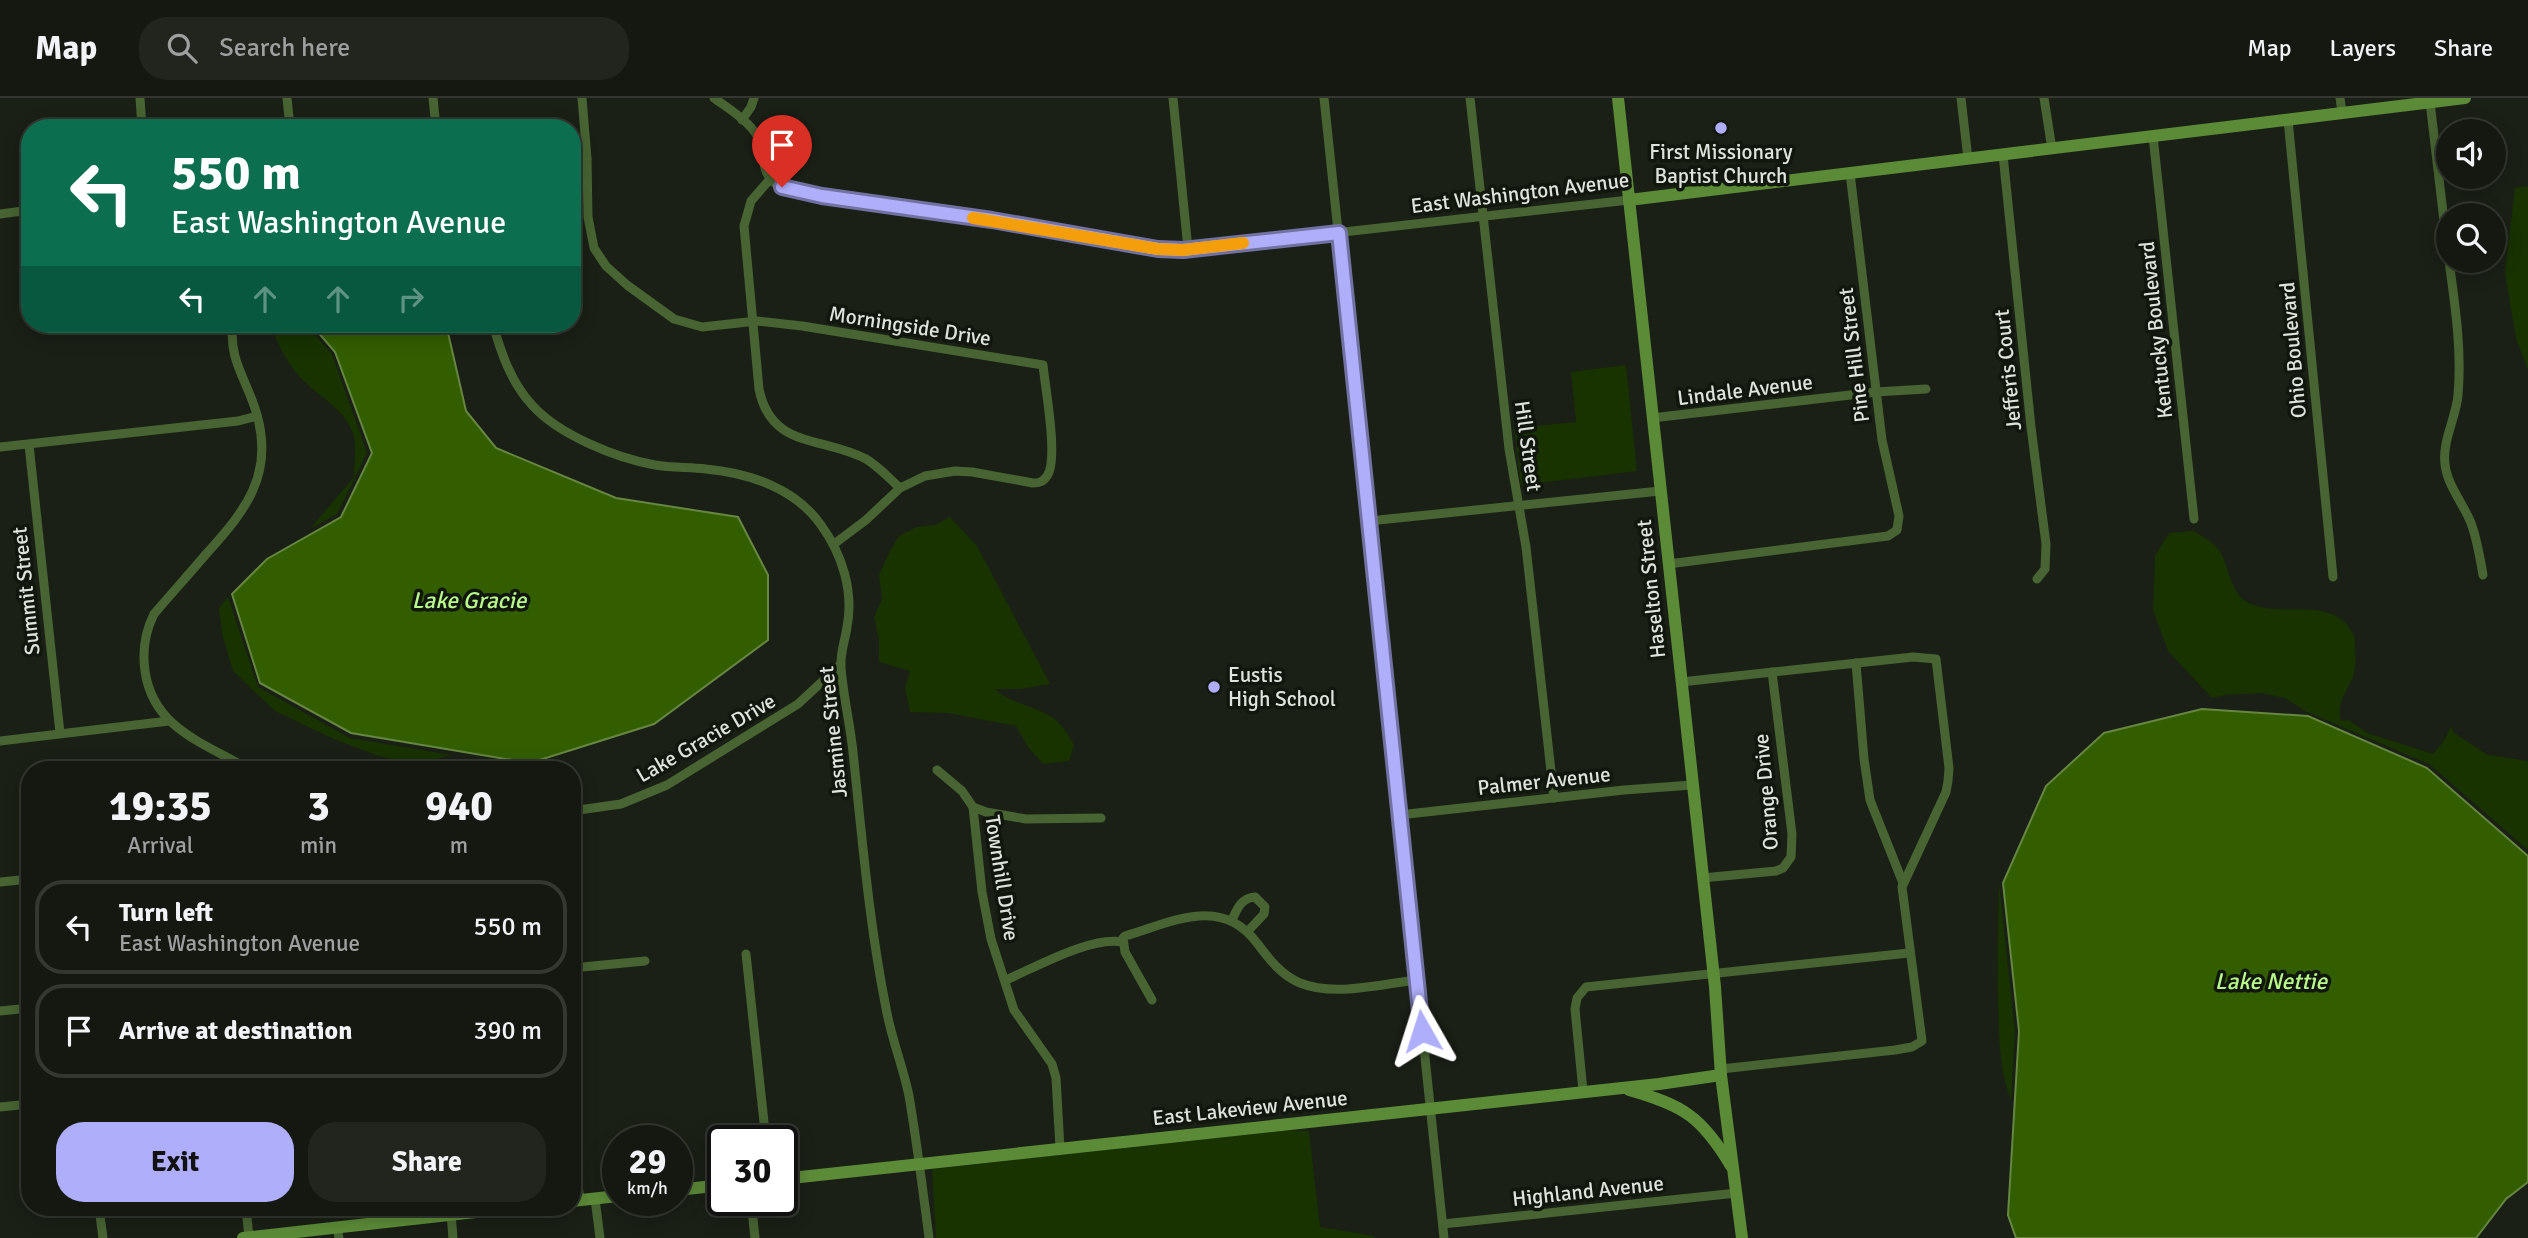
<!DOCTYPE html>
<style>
:root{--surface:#141810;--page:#21251e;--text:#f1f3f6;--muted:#9da09f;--line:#333730;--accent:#aeaefa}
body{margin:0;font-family:Signika,sans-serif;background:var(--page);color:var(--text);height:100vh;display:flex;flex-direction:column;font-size:26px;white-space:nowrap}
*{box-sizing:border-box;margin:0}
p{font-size:23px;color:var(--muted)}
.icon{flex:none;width:38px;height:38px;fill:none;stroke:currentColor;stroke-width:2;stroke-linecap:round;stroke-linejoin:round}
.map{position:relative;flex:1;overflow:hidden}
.drawer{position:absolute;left:21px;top:663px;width:560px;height:455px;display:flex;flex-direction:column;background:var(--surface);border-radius:28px;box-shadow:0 4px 18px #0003,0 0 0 2px var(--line)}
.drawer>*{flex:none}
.top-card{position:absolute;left:21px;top:21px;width:560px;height:214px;border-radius:28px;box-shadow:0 4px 18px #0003,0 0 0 2px var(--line);background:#0b6e4f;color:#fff;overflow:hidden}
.controls{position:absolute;left:2436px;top:21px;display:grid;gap:14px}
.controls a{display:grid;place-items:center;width:70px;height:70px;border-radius:50%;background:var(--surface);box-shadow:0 4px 18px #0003,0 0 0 2px var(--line);font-size:35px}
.speed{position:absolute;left:602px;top:1027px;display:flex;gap:14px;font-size:35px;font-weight:700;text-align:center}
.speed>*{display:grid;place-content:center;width:91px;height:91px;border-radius:50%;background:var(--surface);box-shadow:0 4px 18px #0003,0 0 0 2px var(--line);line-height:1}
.speed small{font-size:18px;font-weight:400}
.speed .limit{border:4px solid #111;border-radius:10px;background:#fff;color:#111}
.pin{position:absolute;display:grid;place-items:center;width:60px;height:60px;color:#fff;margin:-72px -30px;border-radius:50% 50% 50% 0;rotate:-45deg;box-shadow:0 0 7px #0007}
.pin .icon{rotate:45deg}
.me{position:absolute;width:77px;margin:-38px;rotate:354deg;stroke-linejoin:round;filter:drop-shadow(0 0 5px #0008)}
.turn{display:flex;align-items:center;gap:24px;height:147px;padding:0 35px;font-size:32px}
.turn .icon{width:91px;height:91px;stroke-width:2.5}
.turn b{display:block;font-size:49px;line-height:60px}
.lanes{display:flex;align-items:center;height:66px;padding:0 35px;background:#0003;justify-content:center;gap:35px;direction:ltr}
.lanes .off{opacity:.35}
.eta{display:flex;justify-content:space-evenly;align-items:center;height:119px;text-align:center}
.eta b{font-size:42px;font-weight:700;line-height:49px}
.action{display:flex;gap:14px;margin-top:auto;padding:14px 35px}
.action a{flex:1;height:80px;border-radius:28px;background:var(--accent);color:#111;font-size:28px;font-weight:700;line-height:80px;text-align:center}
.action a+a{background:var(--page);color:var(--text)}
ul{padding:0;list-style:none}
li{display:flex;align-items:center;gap:21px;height:94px;margin:0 14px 10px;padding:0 21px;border:4px solid var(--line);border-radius:28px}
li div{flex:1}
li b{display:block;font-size:26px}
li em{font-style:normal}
header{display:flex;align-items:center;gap:42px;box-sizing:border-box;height:98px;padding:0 35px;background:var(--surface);border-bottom:2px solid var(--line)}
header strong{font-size:33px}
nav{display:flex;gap:38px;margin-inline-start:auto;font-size:24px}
.search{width:490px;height:63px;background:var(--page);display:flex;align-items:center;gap:18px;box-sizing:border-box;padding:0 24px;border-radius:28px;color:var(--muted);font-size:26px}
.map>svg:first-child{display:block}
.green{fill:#183200}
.water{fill:#325e00;stroke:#668642;stroke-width:2}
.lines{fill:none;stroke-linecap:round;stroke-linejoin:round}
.street{stroke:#476432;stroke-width:9}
.secondary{stroke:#5c8b38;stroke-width:12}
.route-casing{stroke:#7171a2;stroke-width:18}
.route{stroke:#aeaefa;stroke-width:12}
.slow{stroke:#f59e0b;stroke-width:12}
.poi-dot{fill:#aeaefa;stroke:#11170d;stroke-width:2.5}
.labels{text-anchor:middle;stroke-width:7;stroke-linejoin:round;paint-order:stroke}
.poi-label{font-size:21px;fill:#dfe3dd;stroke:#11170d}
.street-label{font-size:21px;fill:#dfe3dd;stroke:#11170d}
.water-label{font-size:23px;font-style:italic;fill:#b9fa8c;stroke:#11170d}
</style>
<header>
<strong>Map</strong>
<div class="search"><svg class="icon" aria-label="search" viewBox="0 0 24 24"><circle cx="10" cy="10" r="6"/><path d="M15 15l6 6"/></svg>Search here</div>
<nav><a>Map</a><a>Layers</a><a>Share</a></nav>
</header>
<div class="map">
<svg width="2528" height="1140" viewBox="0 0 2528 1140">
<rect width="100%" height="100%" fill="#1a2016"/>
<g class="green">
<path d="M2528 88V272L2516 240 2505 175 2515 90Z"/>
<path d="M271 226H305L332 256 367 355 337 416 310 431 354 379C354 366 357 347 353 335 343 310 322 301 304 283 290 270 276 245 271 226Z"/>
<path d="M1626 267 1637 373 1521 387 1514 330 1576 324 1571 274Z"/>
<path d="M950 419 977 448 1050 586 1021 591H995C1016 609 1046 609 1061 627 1066 633 1070 640 1074 647L1069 663 1043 666 1028 649 1016 628 948 615 910 614 905 590 910 573 879 564V541L874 519 882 501 879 477 889 455 899 438 917 429 935 427Z"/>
<path d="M2194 433C2201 438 2214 444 2219 452 2230 469 2230 498 2251 506 2283 520 2334 497 2353 536 2355 540 2355 547 2355 552 2356 562 2356 574 2351 583 2344 598 2337 606 2341 623L2349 622 2367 635 2433 656 2444 643 2451 628 2454 635 2488 657 2528 663V752L2429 666 2307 614 2285 600 2261 595 2224 597 2212 600 2168 553 2153 512 2155 458 2169 435Z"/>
<path d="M228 499 258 589 350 640 451 657 429 663 411 665 379 658 334 641 275 613 233 573 222 536 219 510Z"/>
<path d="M1999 785 2015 933 2011 1002C1999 972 1999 937 1998 905 1997 865 1998 825 1999 785Z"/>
<path d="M1281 1032 1309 1033 1320 1129 1374 1138V1140H936L932 1071Z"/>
</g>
<g class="water">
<path d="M311 226H446L466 313 496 350 616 400 738 419 768 477V542L654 626 530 665 351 635 260 585 232 496 267 461 341 419 372 355 335 254Z"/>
<path d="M2202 611 2308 618 2427 670 2528 758V1084L2506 1101 2476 1140H2016L2008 1117 2019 933 2003 785 2046 688 2104 635Z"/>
</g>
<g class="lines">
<g class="street">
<path d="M140 0 142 30"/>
<path d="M287 0 290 30"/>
<path d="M433 0 436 30"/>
<path d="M582 0 587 61 588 119 594 150 606 168 627 187 674 221 702 229 757 223 802 228 1043 267C1045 289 1059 362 1047 378 1043 384 1039 385 1033 385L972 374 955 373 925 378 900 390 866 422 834 446"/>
<path d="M714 0C729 11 749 23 758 39 765 54 760 71 773 84 791 100 959 117 994 123 1049 132 1103 142 1158 151L1183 152 1629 102"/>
<path d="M1173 0 1188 151"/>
<path d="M1324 0 1444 1140"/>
<path d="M1470 0 1509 351 1526 449 1554 700"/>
<path d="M1961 0 1968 61"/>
<path d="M2044 0 2052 51"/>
<path d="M2340 0 2342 15"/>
<path d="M2430 4 2448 157"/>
<path d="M742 22 751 9 754 0"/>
<path d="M2288 22 2333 479"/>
<path d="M2153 38 2194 421"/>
<path d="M2003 57 2031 329 2046 446 2045 471 2037 481"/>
<path d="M572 62 587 61"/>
<path d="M771 80 751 103 744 128 759 291C771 351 822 338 866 361 878 368 889 380 900 390"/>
<path d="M0 116 30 112"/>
<path d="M2449 163C2455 207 2462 252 2458 297 2456 320 2442 343 2445 366 2447 387 2463 405 2471 425 2477 441 2480 459 2483 477"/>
<path d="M233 226C228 263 248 283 257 317 274 377 245 413 207 455 190 475 172 495 154 516 145 534 142 552 145 573 153 631 205 645 250 672"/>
<path d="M493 226C501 255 511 284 532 307 559 337 616 360 655 367 672 370 689 369 706 371 749 375 795 390 821 427 842 456 854 493 847 529 845 543 840 555 841 569 843 597 850 625 853 654 862 739 869 825 886 910 891 940 903 968 909 998 917 1045 923 1093 929 1140"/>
<path d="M1652 320 1876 294 1926 291"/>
<path d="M29 347 60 635"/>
<path d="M0 349 238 323 257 318"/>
<path d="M1369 423 1660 393"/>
<path d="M1668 466 1888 438 1897 432 1899 418 1882 342 1850 75"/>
<path d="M1856 565 1864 661 1870 702 1903 785"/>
<path d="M1681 584 1913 559 1936 561 1949 670 1948 683 1946 694 1902 789 1922 943 1912 949 1895 952 1721 971"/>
<path d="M0 643 169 623"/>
<path d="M937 672 962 693 973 709 986 714 1026 721 1101 720"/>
<path d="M973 709 982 794 991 841 1014 912 1052 966 1056 980 1060 1050"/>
<path d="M572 713 621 706 667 687 798 606 841 566"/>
<path d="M1399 717 1624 692 1692 687"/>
<path d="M1702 780 1776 773 1783 770 1791 759 1792 736 1772 574"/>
<path d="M0 784 30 781"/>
<path d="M1232 822C1237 811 1241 800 1255 799L1265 809 1264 816 1248 833"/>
<path d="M746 856 766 1043"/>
<path d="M572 870 645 863"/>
<path d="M1006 882C1036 869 1091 838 1122 844"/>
<path d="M1152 902 1125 854 1123 840 1125 838C1173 824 1221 797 1257 845 1269 861 1281 877 1300 885 1335 899 1380 886 1417 882"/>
<path d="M0 913 30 910"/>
<path d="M1583 993 1575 911 1577 900 1586 889 1909 855"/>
<path d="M0 1009 30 1006"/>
<path d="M572 1045 580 1102"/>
<path d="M595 1101 600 1140"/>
<path d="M751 1102 755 1140"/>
<path d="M99 1110 103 1140"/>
<path d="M246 1110 249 1139"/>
<path d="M451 1116 453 1140"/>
<path d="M1443 1126 1737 1095"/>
<path d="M337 1129 339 1140"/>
</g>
<g class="secondary">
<path d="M1618 0 1715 889 1721 977 1742 1140"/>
<path d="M1629 102 2465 0"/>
<path d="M1629 992C1683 1007 1702 1019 1731 1068"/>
<path d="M782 1081 1659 986 1721 977"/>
<path d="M677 1092 723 1087"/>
<path d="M572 1103 618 1098"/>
<path d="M243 1140 511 1110"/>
</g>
</g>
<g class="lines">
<defs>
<path id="route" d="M782 89 822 98 992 122 1158 151 1183 152 1339 135 1422 933"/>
</defs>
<use href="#route" class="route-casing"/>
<use href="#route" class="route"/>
<path class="slow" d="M973 120 1158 151 1183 152 1243 145"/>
</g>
<g class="poi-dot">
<circle cx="1721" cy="30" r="7"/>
<circle cx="1214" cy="589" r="7"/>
</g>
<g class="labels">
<g class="poi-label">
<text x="1721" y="61">First Missionary<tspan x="1721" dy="24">Baptist Church</tspan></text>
<text x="1228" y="584" text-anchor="start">Eustis<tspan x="1228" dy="24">High School</tspan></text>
</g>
<g class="street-label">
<text transform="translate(1520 95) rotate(-7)" y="7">East Washington Avenue</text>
<text transform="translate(910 228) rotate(9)" y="7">Morningside Drive</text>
<text transform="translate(2156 232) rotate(-96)" y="7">Kentucky Boulevard</text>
<text transform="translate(2293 252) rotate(-95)" y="7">Ohio Boulevard</text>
<text transform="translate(1854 257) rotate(-97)" y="7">Pine Hill Street</text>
<text transform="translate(2008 272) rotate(-96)" y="7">Jefferis Court</text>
<text transform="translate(1745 292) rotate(-7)" y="7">Lindale Avenue</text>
<text transform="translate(1528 348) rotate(82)" y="7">Hill Street</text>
<text transform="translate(1651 491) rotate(-96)" y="7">Haselton Street</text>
<text transform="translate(26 493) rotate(-96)" y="7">Summit Street</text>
<text transform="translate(833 634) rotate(-96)" y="7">Jasmine Street</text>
<text transform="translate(706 640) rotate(-30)" y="7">Lake Gracie Drive</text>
<text transform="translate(1544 683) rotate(-6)" y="7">Palmer Avenue</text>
<text transform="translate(1766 694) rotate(-95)" y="7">Orange Drive</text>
<text transform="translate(1002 780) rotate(81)" y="7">Townhill Drive</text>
<text transform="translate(1250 1010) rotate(-6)" y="7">East Lakeview Avenue</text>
<text transform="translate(1588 1093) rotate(-6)" y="7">Highland Avenue</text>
</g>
<g class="water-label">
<text x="469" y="510">Lake Gracie</text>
<text x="2271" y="891">Lake Nettie</text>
</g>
</g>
</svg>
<div class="controls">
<a><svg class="icon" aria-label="sound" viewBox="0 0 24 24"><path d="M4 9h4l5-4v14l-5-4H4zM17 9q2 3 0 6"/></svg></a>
<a><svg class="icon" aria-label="search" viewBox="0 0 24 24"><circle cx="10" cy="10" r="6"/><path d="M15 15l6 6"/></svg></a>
</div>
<div class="speed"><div>29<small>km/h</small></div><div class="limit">30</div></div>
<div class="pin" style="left:782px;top:89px;background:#d93025"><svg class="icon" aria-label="arrive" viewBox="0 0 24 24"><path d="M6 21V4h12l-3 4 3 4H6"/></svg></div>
<svg class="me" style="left:1422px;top:933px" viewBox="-20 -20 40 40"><path d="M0-17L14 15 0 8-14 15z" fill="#aeaefa" stroke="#fff" stroke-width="4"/></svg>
<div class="top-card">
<div class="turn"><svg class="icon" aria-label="left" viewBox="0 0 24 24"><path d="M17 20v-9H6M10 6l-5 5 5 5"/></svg><div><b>550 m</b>East Washington Avenue</div></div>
<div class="lanes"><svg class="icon" aria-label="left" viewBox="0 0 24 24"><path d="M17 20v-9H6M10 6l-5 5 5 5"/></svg><svg class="icon off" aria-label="ahead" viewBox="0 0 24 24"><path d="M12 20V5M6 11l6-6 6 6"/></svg><svg class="icon off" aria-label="ahead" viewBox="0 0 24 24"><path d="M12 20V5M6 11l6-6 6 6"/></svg><svg class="icon off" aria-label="right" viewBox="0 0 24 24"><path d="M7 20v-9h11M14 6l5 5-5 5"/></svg></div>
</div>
<section class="drawer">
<div class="eta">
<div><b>19:35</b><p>Arrival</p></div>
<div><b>3</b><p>min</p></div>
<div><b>940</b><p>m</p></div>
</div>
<ul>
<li><svg class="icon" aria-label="left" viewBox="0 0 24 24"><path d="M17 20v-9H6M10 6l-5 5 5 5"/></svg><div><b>Turn left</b><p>East Washington Avenue</p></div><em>550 m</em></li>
<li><svg class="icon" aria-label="arrive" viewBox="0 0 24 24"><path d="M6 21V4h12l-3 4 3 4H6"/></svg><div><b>Arrive at destination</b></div><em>390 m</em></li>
</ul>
<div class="action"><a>Exit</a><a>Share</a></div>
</section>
</div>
